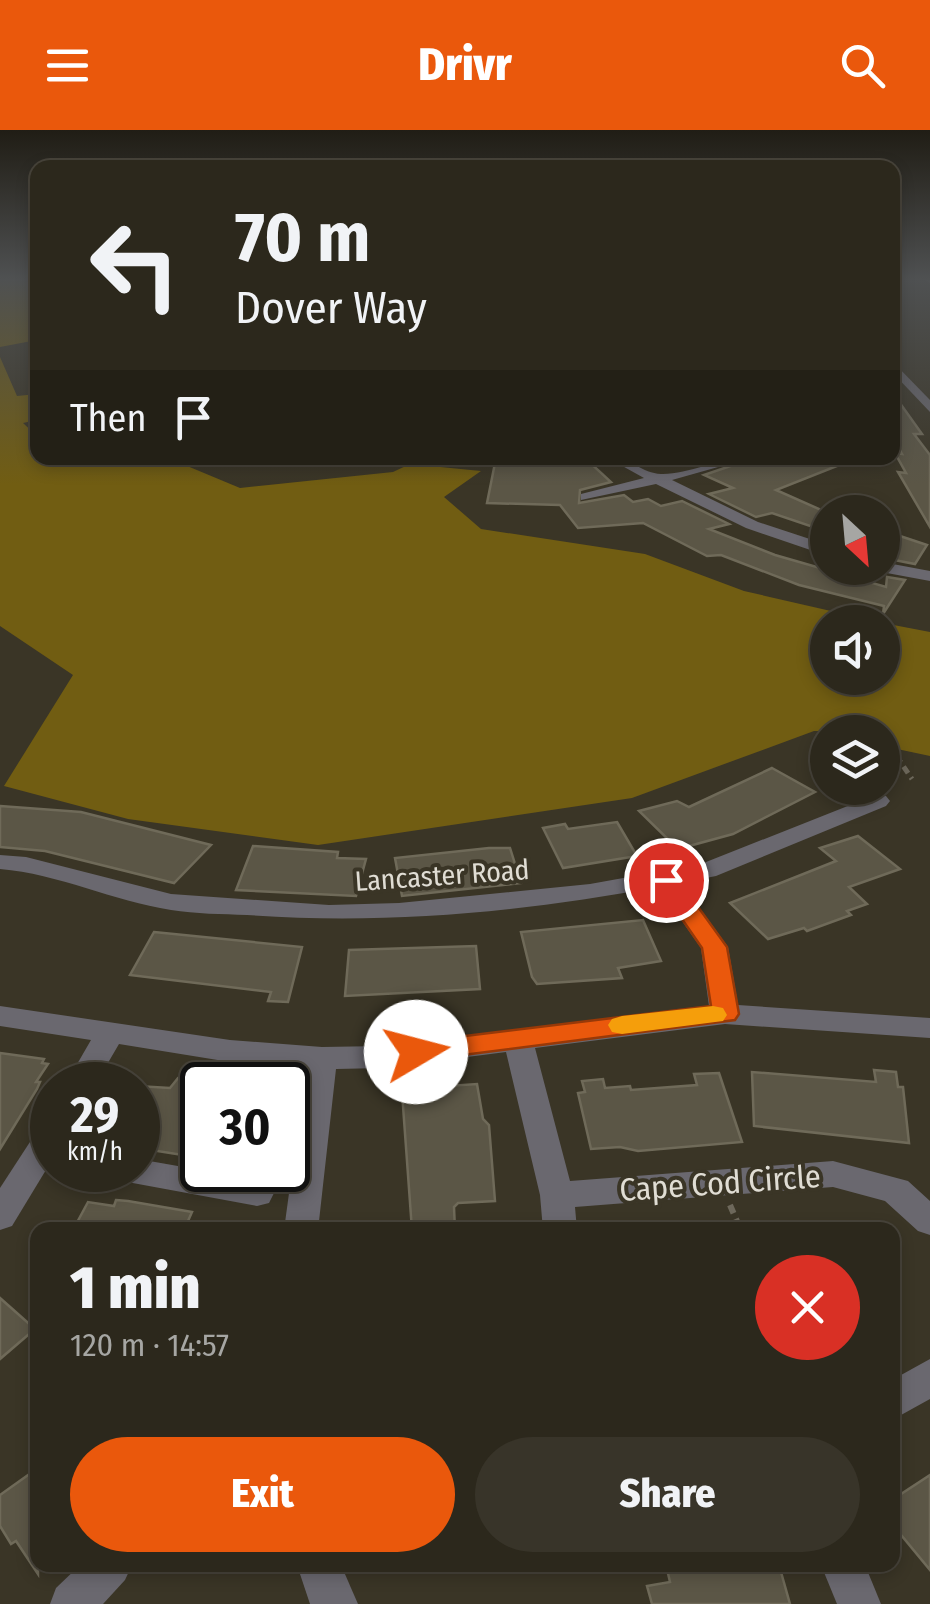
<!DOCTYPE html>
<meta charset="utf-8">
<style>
:root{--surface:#2c281c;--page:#383429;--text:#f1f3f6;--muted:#a6a6a3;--line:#48443b;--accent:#ea580c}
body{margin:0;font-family:"Fira Sans Condensed",sans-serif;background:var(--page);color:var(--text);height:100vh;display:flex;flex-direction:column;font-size:38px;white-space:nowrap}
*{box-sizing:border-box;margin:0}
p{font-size:32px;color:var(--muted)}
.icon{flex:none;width:55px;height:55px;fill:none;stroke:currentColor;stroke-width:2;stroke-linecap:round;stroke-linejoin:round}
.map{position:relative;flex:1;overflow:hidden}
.sheet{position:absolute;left:30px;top:1092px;width:870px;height:350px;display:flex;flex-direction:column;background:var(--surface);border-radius:20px;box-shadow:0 5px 15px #0003,0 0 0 2px var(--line)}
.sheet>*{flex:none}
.hud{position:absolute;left:30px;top:30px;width:870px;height:305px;border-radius:20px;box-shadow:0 5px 15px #0003,0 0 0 2px var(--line);background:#2c281c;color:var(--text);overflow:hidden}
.needle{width:65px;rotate:154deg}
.tools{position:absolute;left:810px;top:365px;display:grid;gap:20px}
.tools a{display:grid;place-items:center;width:90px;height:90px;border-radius:50%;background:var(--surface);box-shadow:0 5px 15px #0003,0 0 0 2px var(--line);font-size:50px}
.speed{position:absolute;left:30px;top:932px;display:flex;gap:20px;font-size:50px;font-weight:700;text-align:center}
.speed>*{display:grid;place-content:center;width:130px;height:130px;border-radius:50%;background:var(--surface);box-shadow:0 5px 15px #0003,0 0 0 2px var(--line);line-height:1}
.speed small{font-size:25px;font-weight:400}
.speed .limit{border:5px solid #111;border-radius:15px;background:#fff;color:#111}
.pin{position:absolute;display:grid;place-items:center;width:85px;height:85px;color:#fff;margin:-42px;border:5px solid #fff;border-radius:50%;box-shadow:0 2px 10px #0007}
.me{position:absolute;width:110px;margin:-55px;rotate:82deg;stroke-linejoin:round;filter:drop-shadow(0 0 8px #0008)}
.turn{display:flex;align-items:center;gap:35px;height:210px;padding:0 40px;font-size:45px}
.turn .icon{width:130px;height:130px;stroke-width:2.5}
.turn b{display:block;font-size:70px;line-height:85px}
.then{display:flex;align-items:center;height:95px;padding:0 40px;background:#0003;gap:20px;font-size:38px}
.round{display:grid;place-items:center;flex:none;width:105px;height:105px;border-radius:52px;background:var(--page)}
.head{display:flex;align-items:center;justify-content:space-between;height:170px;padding:0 40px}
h1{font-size:60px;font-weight:800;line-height:75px}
.action{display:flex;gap:20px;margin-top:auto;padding:20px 40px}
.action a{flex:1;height:115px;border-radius:60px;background:var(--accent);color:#fff;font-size:40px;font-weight:800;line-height:115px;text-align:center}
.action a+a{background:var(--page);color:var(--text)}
header{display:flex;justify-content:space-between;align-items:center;height:130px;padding:0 40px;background:var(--accent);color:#fff;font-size:45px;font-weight:800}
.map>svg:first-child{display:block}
.green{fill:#715d12}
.building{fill:#5b5646;stroke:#6f6a59;stroke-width:2.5}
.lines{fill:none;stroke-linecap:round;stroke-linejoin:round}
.path-far2{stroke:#6d685b;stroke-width:5;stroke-dasharray:8 5;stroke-linecap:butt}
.path-far1{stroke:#6d685b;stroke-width:6;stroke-dasharray:9 6;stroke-linecap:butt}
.path{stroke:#6d685b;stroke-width:8;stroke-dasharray:11 8;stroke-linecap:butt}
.minor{fill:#6a686f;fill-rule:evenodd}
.major{fill:#9d99a8;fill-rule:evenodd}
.route{fill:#ea580c;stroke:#983908;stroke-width:2.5}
.slow{fill:#f59e0b}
.labels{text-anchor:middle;stroke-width:8;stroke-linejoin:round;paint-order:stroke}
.street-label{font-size:28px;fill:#e0ddd4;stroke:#3a3526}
.near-street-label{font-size:32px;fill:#e0ddd4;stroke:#3a3526}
</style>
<header><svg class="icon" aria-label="menu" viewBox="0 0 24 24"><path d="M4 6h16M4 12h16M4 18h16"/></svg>Drivr<svg class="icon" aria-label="search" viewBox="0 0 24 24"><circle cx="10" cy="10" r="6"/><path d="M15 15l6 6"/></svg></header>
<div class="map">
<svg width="930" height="1474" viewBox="0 0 930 1474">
<rect width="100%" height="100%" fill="#3a3526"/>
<g class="green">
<path d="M0 149H37V210L0 217Z"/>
<path d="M0 227 17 266 37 264V290L23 293 37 306 38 328H168L240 358 393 342 410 334 481 341 444 367 481 399 645 424 744 461 879 492H828V548H882L883 493 930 502V626L883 616 882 602 814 601 632 668 318 715 128 689 4 656 73 545 0 496Z"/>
</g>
<g class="building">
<path d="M892 262 922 304H914L930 325V397L898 342 906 343 895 323 902 324 892 306Z"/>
<path d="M496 328H585L611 352 580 360 579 373 624 365 633 372 648 369 661 376 682 371 729 394 709 399 775 425 886 457 887 447 905 450 883 484 884 476 799 455 721 425 707 426 643 393 578 398 560 375 487 373Z"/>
<path d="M754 328H857L776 360 828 383V402L772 383 756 387 709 364 733 358 704 345Z"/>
<path d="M891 403 927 415 915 434 889 429Z"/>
<path d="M772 638 815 662 733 704 678 719 639 681 677 671 689 677Z"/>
<path d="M0 676 81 682 211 715 174 753 45 721 0 717Z"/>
<path d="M617 692 637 726 563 738 543 698 565 694 568 699Z"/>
<path d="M858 706 900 739 849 757 867 774 847 781 851 785 807 801 804 798 768 809 730 773 836 731 820 718Z"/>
<path d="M253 716 338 722 337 728 366 729 356 766 236 760Z"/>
<path d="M489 718H510L521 753 402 766 395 728Z"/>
<path d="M643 790 661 831 618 838 622 848 537 854 532 847 521 802Z"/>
<path d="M154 802 302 817 288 872 268 871 271 862 130 845Z"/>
<path d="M476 816 480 859 345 866 349 820Z"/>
<path d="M0 923 44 929 42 933 48 934 36 952H40L37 959 0 1019Z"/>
<path d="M874 940 896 942 898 957H903L909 1013 754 996 752 942 876 952Z"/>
<path d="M719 943 742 1012 638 1021 620 1017 591 1019 578 963 585 962 582 951 603 949 605 958 630 956 631 960 697 955 694 944Z"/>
<path d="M178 948 205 952 202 1028 138 1018V956L170 958Z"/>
<path d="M477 954 483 989 489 995 495 1071 458 1073 454 1077 455 1100H412L402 962 404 959Z"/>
<path d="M116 1070 128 1071 192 1082 184 1100H73L88 1072 114 1076Z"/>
<path d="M0 1168 35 1199 0 1229Z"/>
<path d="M38 1338V1444L16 1411 11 1414 0 1396V1365Z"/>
<path d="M930 1345V1440L892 1394V1370Z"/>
<path d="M666 1435H779L790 1474H652L647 1456 670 1452Z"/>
</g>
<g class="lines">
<path class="path-far2" d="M889 615 912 649"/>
<path class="path-far1" d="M730 1075 739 1096"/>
<path class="path" d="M738 1094 741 1100"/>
<g class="minor">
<path d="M892 231 930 270V282L892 242Z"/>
<path d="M608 328C629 327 642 343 661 344 686 345 719 328 750 328L672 350 758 392 828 415V426L746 398 656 354 581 370V364L644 348Z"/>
<path d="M882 432 930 441V451L876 441 874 438H882Z"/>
<path d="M878 664 886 666 890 671 886 676 716 746 681 753 728 817 738 875 930 888V908L725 894 535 918 570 1051 833 1031 908 1051 930 1071V1105L918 1101 885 1071 833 1057 575 1077 577 1100H543L540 1065 506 922 382 938 336 939 318 1100H284L306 938 230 932 119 914 95 955H65L91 910 0 896V876L230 910 322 917 382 916 709 876 701 818 658 757C523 782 385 795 247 785 222 784 196 784 171 780 113 771 59 744 0 739V725L26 727 171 764 329 775 399 773 590 754 701 734Z"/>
<path d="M52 992V1030L12 1096 0 1100V1058L41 995Z"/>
<path d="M138 1029 257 1050 269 1053 274 1063 269 1073 257 1076 111 1049 107 1040H138Z"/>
<path d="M930 1229V1269L892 1290V1250Z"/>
<path d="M80 1435H132L125 1450 103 1474H50L56 1458Z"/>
<path d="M297 1435H341L358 1474H310Z"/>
<path d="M821 1435H865L881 1474H837Z"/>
</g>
<path class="major" d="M923 149H930V153Z"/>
</g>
<linearGradient id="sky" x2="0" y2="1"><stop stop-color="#201d15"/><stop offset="0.42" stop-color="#4f5152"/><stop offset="1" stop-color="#4f5152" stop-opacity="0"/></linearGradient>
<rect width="930" height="355" fill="url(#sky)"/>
<path class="route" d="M666 743 675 745 727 817 739 884 735 890 416 931 406 929 402 922 406 915 416 912 711 876 702 818 655 750Z"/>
<path class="slow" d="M713 876 723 878 727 885 723 891 622 904 612 902 608 895 612 889 622 886Z"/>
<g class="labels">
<g class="street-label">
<text transform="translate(442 745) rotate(-4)" y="10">Lancaster Road</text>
</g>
<g class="near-street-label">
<text transform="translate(720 1053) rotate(-4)" y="11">Cape Cod Circle</text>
</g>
</g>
</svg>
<div class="tools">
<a><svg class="needle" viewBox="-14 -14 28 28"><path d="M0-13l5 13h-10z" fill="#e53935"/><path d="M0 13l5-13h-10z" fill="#a6a6a3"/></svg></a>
<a><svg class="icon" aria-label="sound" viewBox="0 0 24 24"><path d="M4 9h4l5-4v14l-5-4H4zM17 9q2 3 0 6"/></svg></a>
<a><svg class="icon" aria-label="layers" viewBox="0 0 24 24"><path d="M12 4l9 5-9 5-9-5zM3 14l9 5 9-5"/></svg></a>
</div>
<div class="speed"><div>29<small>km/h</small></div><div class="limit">30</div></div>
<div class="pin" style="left:666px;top:750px;background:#d93025"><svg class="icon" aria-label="arrive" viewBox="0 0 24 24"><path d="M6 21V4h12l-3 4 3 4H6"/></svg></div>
<svg class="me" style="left:416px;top:922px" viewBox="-20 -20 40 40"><circle r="19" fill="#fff"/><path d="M0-13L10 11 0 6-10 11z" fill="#ea580c"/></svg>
<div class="hud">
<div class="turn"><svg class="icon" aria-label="left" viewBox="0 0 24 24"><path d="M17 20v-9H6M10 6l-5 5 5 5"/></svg><div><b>70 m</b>Dover Way</div></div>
<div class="then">Then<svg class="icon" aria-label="arrive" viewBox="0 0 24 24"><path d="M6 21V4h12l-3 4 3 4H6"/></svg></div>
</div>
<section class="sheet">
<div class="head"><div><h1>1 min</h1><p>120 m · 14:57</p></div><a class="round" style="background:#d93025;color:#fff"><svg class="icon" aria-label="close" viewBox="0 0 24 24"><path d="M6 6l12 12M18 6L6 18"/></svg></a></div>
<div class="action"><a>Exit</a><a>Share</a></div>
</section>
</div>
